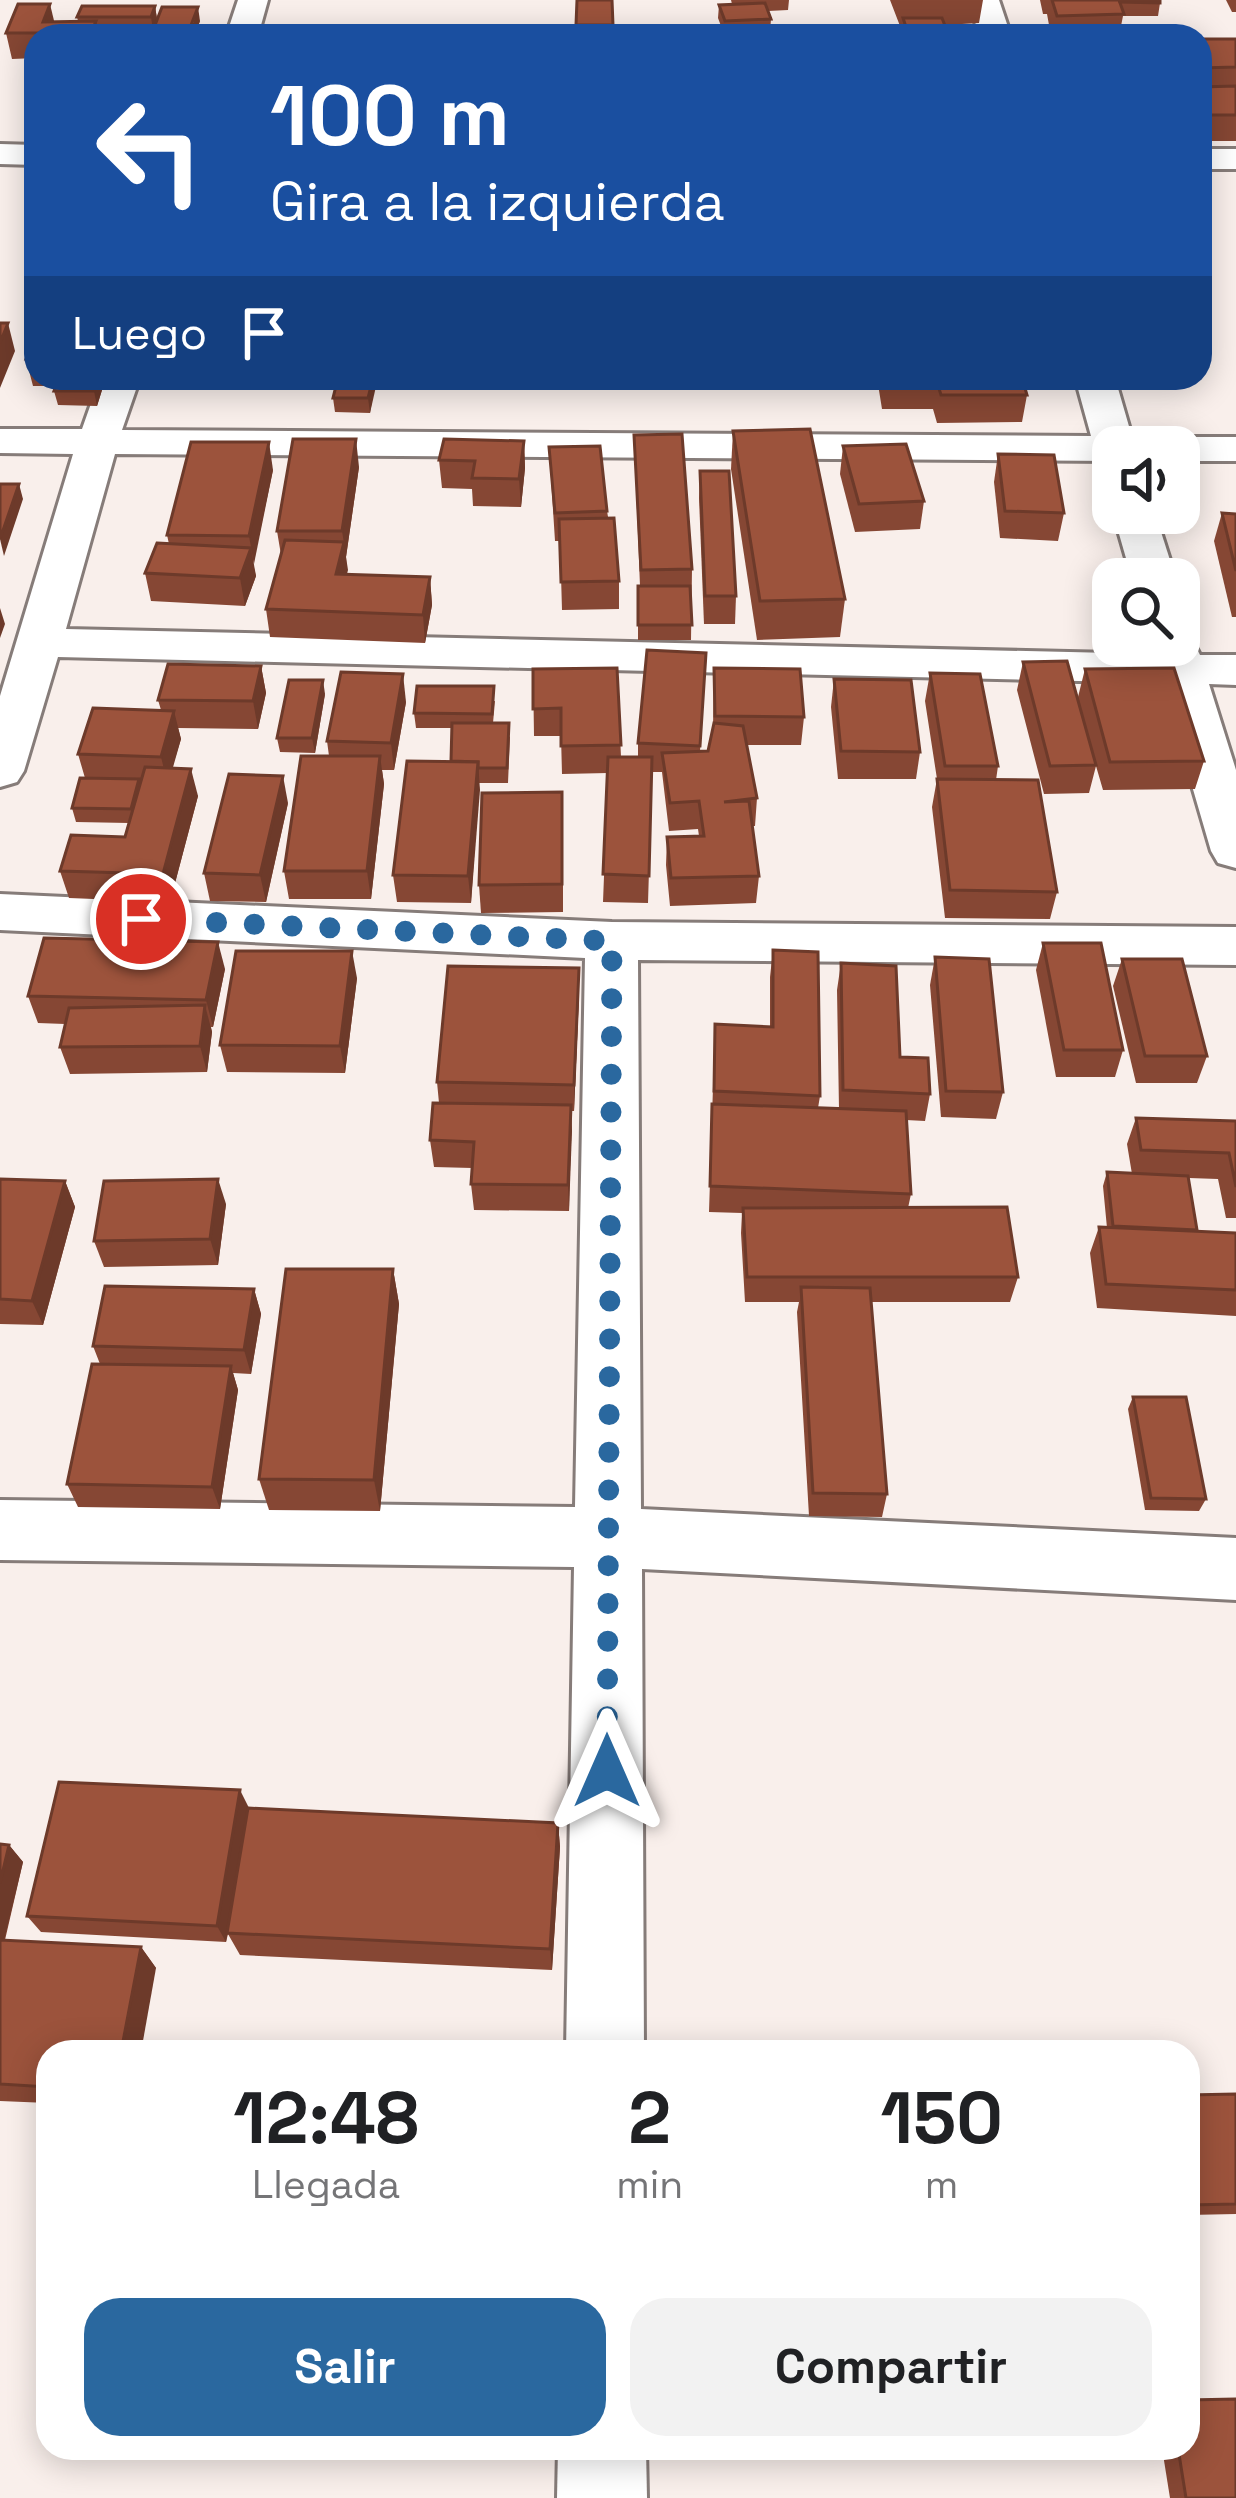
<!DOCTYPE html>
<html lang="es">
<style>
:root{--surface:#fff;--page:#f2f2f2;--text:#202124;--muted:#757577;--accent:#2a689f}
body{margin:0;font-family:"Space Grotesk",sans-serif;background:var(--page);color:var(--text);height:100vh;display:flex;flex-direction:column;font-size:45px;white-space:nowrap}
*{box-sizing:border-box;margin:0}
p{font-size:39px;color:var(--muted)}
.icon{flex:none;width:66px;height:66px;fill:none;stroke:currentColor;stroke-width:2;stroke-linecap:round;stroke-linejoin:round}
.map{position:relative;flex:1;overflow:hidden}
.panel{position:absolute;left:36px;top:2040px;width:1164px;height:420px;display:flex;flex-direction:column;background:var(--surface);border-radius:36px;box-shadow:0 6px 30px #0003}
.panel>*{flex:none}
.guide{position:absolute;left:24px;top:24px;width:1188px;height:366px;border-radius:36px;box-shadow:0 6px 30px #0003;background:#1a4fa0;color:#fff;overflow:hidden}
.tools{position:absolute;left:1092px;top:426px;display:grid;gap:24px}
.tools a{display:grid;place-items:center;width:108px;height:108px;border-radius:24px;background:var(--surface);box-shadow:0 6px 30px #0003;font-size:60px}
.pin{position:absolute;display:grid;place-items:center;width:102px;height:102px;color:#fff;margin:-51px;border:6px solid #fff;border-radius:50%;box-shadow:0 3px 12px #0007}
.me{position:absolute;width:132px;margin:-66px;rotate:0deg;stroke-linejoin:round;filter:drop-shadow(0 0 9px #0008)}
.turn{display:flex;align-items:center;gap:42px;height:252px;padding:0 48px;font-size:54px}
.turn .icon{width:156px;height:156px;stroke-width:2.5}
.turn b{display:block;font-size:84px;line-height:102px}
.then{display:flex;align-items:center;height:114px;padding:0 48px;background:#0003;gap:24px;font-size:45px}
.eta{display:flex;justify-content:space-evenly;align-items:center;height:204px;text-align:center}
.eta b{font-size:72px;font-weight:600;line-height:84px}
.primary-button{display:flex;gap:24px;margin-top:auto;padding:24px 48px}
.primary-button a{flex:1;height:138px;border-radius:36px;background:var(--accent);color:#fff;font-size:48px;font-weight:600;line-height:138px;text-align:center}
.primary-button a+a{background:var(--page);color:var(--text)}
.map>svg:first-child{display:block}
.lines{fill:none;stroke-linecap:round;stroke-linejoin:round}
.street-casing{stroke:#867c79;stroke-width:6}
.street{fill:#fff;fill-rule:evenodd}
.wall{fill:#864734}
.shaded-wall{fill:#6d3a2a}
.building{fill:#9c533c;stroke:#6d3a2a;stroke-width:3}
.route{stroke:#2a689f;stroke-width:21;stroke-dasharray:0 37.8}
</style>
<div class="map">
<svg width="1236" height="2498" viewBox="0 0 1236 2498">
<rect width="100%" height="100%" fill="#f9efeb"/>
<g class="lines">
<defs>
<g id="street">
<path d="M238 0H268L258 36H226Z"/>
<path d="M969 0H999L1011 36H979Z"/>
<path d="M0 144 36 145V165L0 164Z"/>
<rect x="1200" y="149" width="36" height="20"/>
<path d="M100 378H140L122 430 1091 436 1075 378H1115L1135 447H1113V461L115 454 66 629 1154 654 1151 645H1179V632L1190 635 1200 655H1236V685L1209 684 1236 770V868L1218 863 1211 851 1162 683 58 657 24 771 17 782 0 787V696L73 454 0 453V429H82Z"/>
<path d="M1179 437H1236V461H1179V447H1160Z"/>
<path d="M1113 513H1155L1176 579H1132Z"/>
<path d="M0 894 612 922 1236 927V965L638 960 641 1509 1236 1538V1600L642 1569 644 2052H566L574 1567 0 1560V1500L575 1507 585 958 0 930Z"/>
<path d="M558 2448H646L647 2498H557Z"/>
</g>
</defs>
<use href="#street" class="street-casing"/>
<use href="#street" class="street"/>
</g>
<g class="wall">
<path d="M577 0H612L613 36H576Z"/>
<path d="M731 0H789L788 10 768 11 771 19 770 32 724 34 718 18 719 5 732 4Z"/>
<path d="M890 0H983L979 23 945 25 949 36H901L902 26H900Z"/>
<path d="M1040 0H1160V3L1158 16H1123L1119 36H1051L1047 14H1043Z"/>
<path d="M1226 0H1236V12H1232Z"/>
<path d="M155 6 157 19 153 30H97L99 36H36V58L12 59 6 33 54 21H78L77 17Z"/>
<path d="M200 21 194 36H153L152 33Z"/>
<rect x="1200" y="39" width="36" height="102"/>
<path d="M36 171V206L30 183Z"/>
<path d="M36 333V378H99L102 390 97 406 58 405 54 391 56 386H33L26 359Z"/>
<path d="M338 378H376L370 413 335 412 333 398Z"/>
<path d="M381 378H411L410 388H383Z"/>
<path d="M877 378H1062L1022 379 1027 395 1022 422 937 423 933 409H882Z"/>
<path d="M733 431 845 599 840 637 757 640 731 469Z"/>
<path d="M634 435 692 569 691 640H638V586H640Z"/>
<path d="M524 441 525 468 521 507 473 506 472 489 442 488 439 460Z"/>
<path d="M843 446 924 501 920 529 855 532 840 474Z"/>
<path d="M549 447 607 511 619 581V609L562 610 560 541H555Z"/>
<path d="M998 454 1064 513 1058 541 1000 538 994 482Z"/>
<path d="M359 467 346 557 347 574 430 577 432 605 425 643 270 637 266 609 281 555 277 531Z"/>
<path d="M273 470 253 564 256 576 245 606 151 601 145 573 169 544 167 535Z"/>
<path d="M700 471 736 596 735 624H704L699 498Z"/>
<path d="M1222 513 1236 514V617H1232L1214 541Z"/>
<path d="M706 653 700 751H708L713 727 714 668 804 717 801 745H746L757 798 755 826H752L759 876 756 903 670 906 666 865 667 837 699 836 698 829 669 831 662 772H652L648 903 603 902 608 773 562 774 561 736H534L533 669 617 668 621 757H638V743Z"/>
<path d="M1023 662 1078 697 1085 669 1204 761 1195 789 1103 790 1096 766 1089 793 1044 794 1017 690Z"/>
<path d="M261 666 266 693 258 729 178 728 181 739 172 768 198 796 170 902 69 898 60 871 125 837 129 823 76 822 72 808 85 778 78 754 161 710 158 700Z"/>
<path d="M930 673 998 766 996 780 1057 892 1050 919 945 918 932 807 937 779 925 701Z"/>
<path d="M834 679 920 752 916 779H838L831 707Z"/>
<path d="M325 694 315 753 280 752 277 738Z"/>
<path d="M495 701 493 723 510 737 508 783H479L471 903 397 902 393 875 451 761 452 728H416L414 713Z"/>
<path d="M406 702 394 770H382L384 784 371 899H289L284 871 329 756 327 741Z"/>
<path d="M288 803 266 902 210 901 204 873Z"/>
<path d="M563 820V912L481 913 479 885Z"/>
<path d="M1043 943 1123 1050 1115 1077H1056L1036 970Z"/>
<path d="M773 950 820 1096 818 1108 839 1109 837 990 841 963 900 1057 930 1094 925 1121 906 1120 911 1194 908 1208 1018 1277 1010 1302H871L887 1494 882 1517 809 1516 797 1312 799 1302H745L741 1233 742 1213 709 1212 715 1024 770 1027V977Z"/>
<path d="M935 957 1003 1092 996 1119 941 1117 930 985Z"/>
<path d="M1122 959 1207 1056 1197 1083H1136L1113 986Z"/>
<path d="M225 969 213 1027H211L212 1032 207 1072 70 1074 60 1047 65 1024 38 1023 28 996Z"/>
<path d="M357 978 345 1073 227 1072 220 1045Z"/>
<path d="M579 995 574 1111H571L569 1211 474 1210 471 1184 472 1168 434 1167 430 1140 439 1103 437 1082Z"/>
<path d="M1136 1118 1236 1121V1218H1226L1218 1179 1189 1178 1196 1232 1236 1233V1316L1097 1308 1090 1253 1099 1227 1107 1228 1103 1186 1107 1172 1132 1174 1127 1144Z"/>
<path d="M0 1179 65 1181 75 1207 43 1325 0 1324Z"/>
<path d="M226 1204 218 1265 104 1267 94 1241Z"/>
<path d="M393 1269 399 1304 380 1511 269 1510 259 1479Z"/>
<path d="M254 1289 261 1314 251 1374 233 1373 238 1390 220 1509 78 1507 67 1484 100 1364 93 1346Z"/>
<path d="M1133 1397 1206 1499 1199 1511 1145 1510 1128 1409Z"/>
<path d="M249 1808 558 1823 560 1847 552 1970 240 1955 228 1934 226 1942 41 1932 27 1916Z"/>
<path d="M0 1844 9 1845 23 1862 5 1940 141 1947 156 1968 48 2052V2103L0 2101Z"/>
<path d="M1236 2094V2214L1188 2215V2095Z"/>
<path d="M1162 2448H1188L1236 2498H1170Z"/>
</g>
<g class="shaded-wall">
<path d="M50 4 56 29 43 22Z"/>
<path d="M155 6 157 19 153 30 151 17Z"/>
<path d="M198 7 200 21 194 36H189Z"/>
<path d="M96 21 99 36H92L91 33Z"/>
<path d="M8 323 15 351 0 388V343Z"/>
<path d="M98 378 102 390 97 406 94 391Z"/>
<path d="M373 378H376L377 382 370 413 368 398Z"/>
<path d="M356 439 359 467 346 557 348 570 340 601 336 574 344 543 342 531Z"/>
<path d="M524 441 525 468 521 507 519 479Z"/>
<path d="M269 442 273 470 254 564 249 536Z"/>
<path d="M19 484 23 499 4 556 0 539Z"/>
<path d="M251 548 256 576 245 606 240 578Z"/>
<path d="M430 577 432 605 425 643 423 615Z"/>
<path d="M0 608 5 624 0 638Z"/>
<path d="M261 666 266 693 258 729 253 701Z"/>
<path d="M403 674 406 702 394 770 391 743Z"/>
<path d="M323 680 325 694 315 753 312 738Z"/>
<path d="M174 711 181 739 168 785 161 757Z"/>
<path d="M380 756 384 784 371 899 367 871Z"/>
<path d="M478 762 480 790 471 903 468 876Z"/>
<path d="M191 769 198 796 170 902 163 874Z"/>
<path d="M283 776 288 803 266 902 260 875Z"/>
<path d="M218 942 225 969 213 1027 206 1000Z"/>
<path d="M352 951 357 978 345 1073 340 1046Z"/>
<path d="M579 968V995L574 1111V1085Z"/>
<path d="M205 1005 212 1032 207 1072 200 1046Z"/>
<path d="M571 1105 572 1131 569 1211 568 1185Z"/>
<path d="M218 1179 226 1204 218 1265 210 1239Z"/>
<path d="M65 1181 75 1207 43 1325 32 1301Z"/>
<path d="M393 1269 399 1304 380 1511 374 1480Z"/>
<path d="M254 1289 261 1314 251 1374 244 1350Z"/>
<path d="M231 1366 238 1390 220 1509 212 1487Z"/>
<path d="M240 1790 249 1808 226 1942 217 1926Z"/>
<path d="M558 1823 560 1847 552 1970 550 1949Z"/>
<path d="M9 1845 23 1862 3 1945 0 1941V1883Z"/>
<path d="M141 1947 156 1968 141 2052H121Z"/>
</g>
<g class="building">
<path d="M577 0H612L613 25H576Z"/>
<path d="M1052 0H1119L1124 14 1057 16Z"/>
<path d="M1119 0H1160V3L1120 2Z"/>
<path d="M765 3 771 19 725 21 719 5Z"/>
<path d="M18 4H50L43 22 96 21 91 33H6Z"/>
<path d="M82 6H155L151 17H77Z"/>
<path d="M162 7H198L188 33H152Z"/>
<path d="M903 18H942L949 36H909Z"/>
<path d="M410 29 411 36H354V31Z"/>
<path d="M1200 39H1236V67L1200 68Z"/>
<path d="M1236 86V115H1200V87Z"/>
<path d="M0 323H8L0 343Z"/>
<path d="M36 333V359H26Z"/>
<path d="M59 378H98L94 391H54Z"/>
<path d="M338 378H373L368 398H333Z"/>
<path d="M885 378H1022L1027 395H941L937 382 886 381Z"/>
<path d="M810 429 845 599 760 601 733 431Z"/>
<path d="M682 434 692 569 641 570 634 435Z"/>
<path d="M293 439H356L342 531H277Z"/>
<path d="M444 439 524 441 519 479 472 478 475 461 439 460Z"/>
<path d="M191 442H269L249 536 167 535Z"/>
<path d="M906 444 924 501 859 504 843 446Z"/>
<path d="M600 446 607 511 555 513 549 447Z"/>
<path d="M998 454 1054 455 1064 513 1005 511Z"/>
<path d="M700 471H729L736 596H705Z"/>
<path d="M0 484H19L0 539Z"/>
<path d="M1222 513 1236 514V571Z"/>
<path d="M614 518 619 581 561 582 559 519Z"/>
<path d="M285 540 344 542 336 574 430 577 423 615 266 609Z"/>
<path d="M157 543 251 548 240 578 145 573Z"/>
<path d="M638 586H690L692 625H638Z"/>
<path d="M647 650 706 653 700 746 638 743Z"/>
<path d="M1067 661 1096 765 1050 766 1023 662Z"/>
<path d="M168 664 261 666 253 701 158 700Z"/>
<path d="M617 668 621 745 561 746V708L533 709V669Z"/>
<path d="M714 668 800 669 804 717 715 716Z"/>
<path d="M1174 668 1204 761 1110 762 1085 669Z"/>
<path d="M341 672 403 674 391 743 327 741Z"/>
<path d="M930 673 980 674 998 766H945Z"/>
<path d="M834 679 911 680 920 752 841 751Z"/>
<path d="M289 680H323L312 738H277Z"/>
<path d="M417 686H494L492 714 414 713Z"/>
<path d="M93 708 174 711 161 757 78 754Z"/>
<path d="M452 723H509L507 768H478V762L451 761Z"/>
<path d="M714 723 743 726 757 798 724 802 749 801 759 876 671 878 667 837 704 836 699 801 670 803 662 753 708 751Z"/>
<path d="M301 756H380L367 871H284Z"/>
<path d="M608 757H652L649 876 603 874Z"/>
<path d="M407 761 478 762 468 876 393 875Z"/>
<path d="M145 767 191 769 163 874 60 871 71 835 125 837Z"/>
<path d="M229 774 283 776 260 875 204 873Z"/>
<path d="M80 778 139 779 131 809 72 808Z"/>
<path d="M937 779 1038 780 1057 892 950 890Z"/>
<path d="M562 792V884L479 885 482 793Z"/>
<path d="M44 938 218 942 206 1000 28 996Z"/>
<path d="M1043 943H1101L1123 1050H1064Z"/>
<path d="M773 950 818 952 820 1096 714 1091 715 1024 773 1027Z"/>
<path d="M236 951H352L340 1046 220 1045Z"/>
<path d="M935 957 989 959 1003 1092 946 1091Z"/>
<path d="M1122 959H1182L1207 1056H1145Z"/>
<path d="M841 963 896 966 900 1057 928 1058 930 1094 843 1090Z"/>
<path d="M448 966 579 968 574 1085 437 1082Z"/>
<path d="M205 1005 200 1046 60 1047 69 1008Z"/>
<path d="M433 1103 571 1105 568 1185 471 1184 474 1142 430 1140Z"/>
<path d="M712 1104 906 1111 911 1194 710 1186Z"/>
<path d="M1136 1118 1236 1121V1187L1229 1153 1141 1150Z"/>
<path d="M1107 1172 1188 1176 1197 1230 1113 1226Z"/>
<path d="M0 1179 65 1181 32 1301 0 1299Z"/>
<path d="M218 1179 210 1239 94 1241 104 1181Z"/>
<path d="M1007 1207 1018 1277H747L743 1208Z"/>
<path d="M1099 1227 1236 1233V1290L1106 1284Z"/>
<path d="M286 1269H393L374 1480 259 1479Z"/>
<path d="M105 1286 254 1289 244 1350 93 1346Z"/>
<path d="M801 1287 870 1288 887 1494 813 1493Z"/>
<path d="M92 1364 231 1366 212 1487 67 1484Z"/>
<path d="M1133 1397H1186L1206 1499 1151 1498Z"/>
<path d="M59 1782 240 1790 217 1926 27 1916Z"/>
<path d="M248 1808 558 1823 550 1949 227 1933Z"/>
<path d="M0 1844 9 1845 0 1883Z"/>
<path d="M0 1940 141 1947 121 2052H48V2087L0 2084Z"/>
<path d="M1236 2094V2204L1188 2205V2095Z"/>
<path d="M1236 2399V2498H1186L1178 2448H1188V2400Z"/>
</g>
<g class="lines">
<path class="route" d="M141 919 612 941 607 1771"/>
</g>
</svg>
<div class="tools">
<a><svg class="icon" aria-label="sound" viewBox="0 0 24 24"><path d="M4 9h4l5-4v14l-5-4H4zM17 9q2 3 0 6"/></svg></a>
<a><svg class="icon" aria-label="search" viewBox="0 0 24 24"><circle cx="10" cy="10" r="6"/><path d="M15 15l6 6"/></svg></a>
</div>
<div class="pin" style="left:141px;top:919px;background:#d93025"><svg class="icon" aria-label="arrive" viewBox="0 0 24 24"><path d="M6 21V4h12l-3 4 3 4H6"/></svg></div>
<svg class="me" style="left:607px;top:1771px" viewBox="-20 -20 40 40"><path d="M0-17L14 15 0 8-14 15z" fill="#2a689f" stroke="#fff" stroke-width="4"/></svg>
<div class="guide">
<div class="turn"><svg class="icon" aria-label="left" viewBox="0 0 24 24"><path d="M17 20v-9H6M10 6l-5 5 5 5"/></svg><div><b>100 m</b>Gira a la izquierda</div></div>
<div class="then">Luego<svg class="icon" aria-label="arrive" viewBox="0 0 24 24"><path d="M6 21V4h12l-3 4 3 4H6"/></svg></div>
</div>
<section class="panel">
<div class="eta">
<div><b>12:48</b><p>Llegada</p></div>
<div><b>2</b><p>min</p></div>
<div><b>150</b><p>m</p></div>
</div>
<div class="primary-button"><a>Salir</a><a>Compartir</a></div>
</section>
</div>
